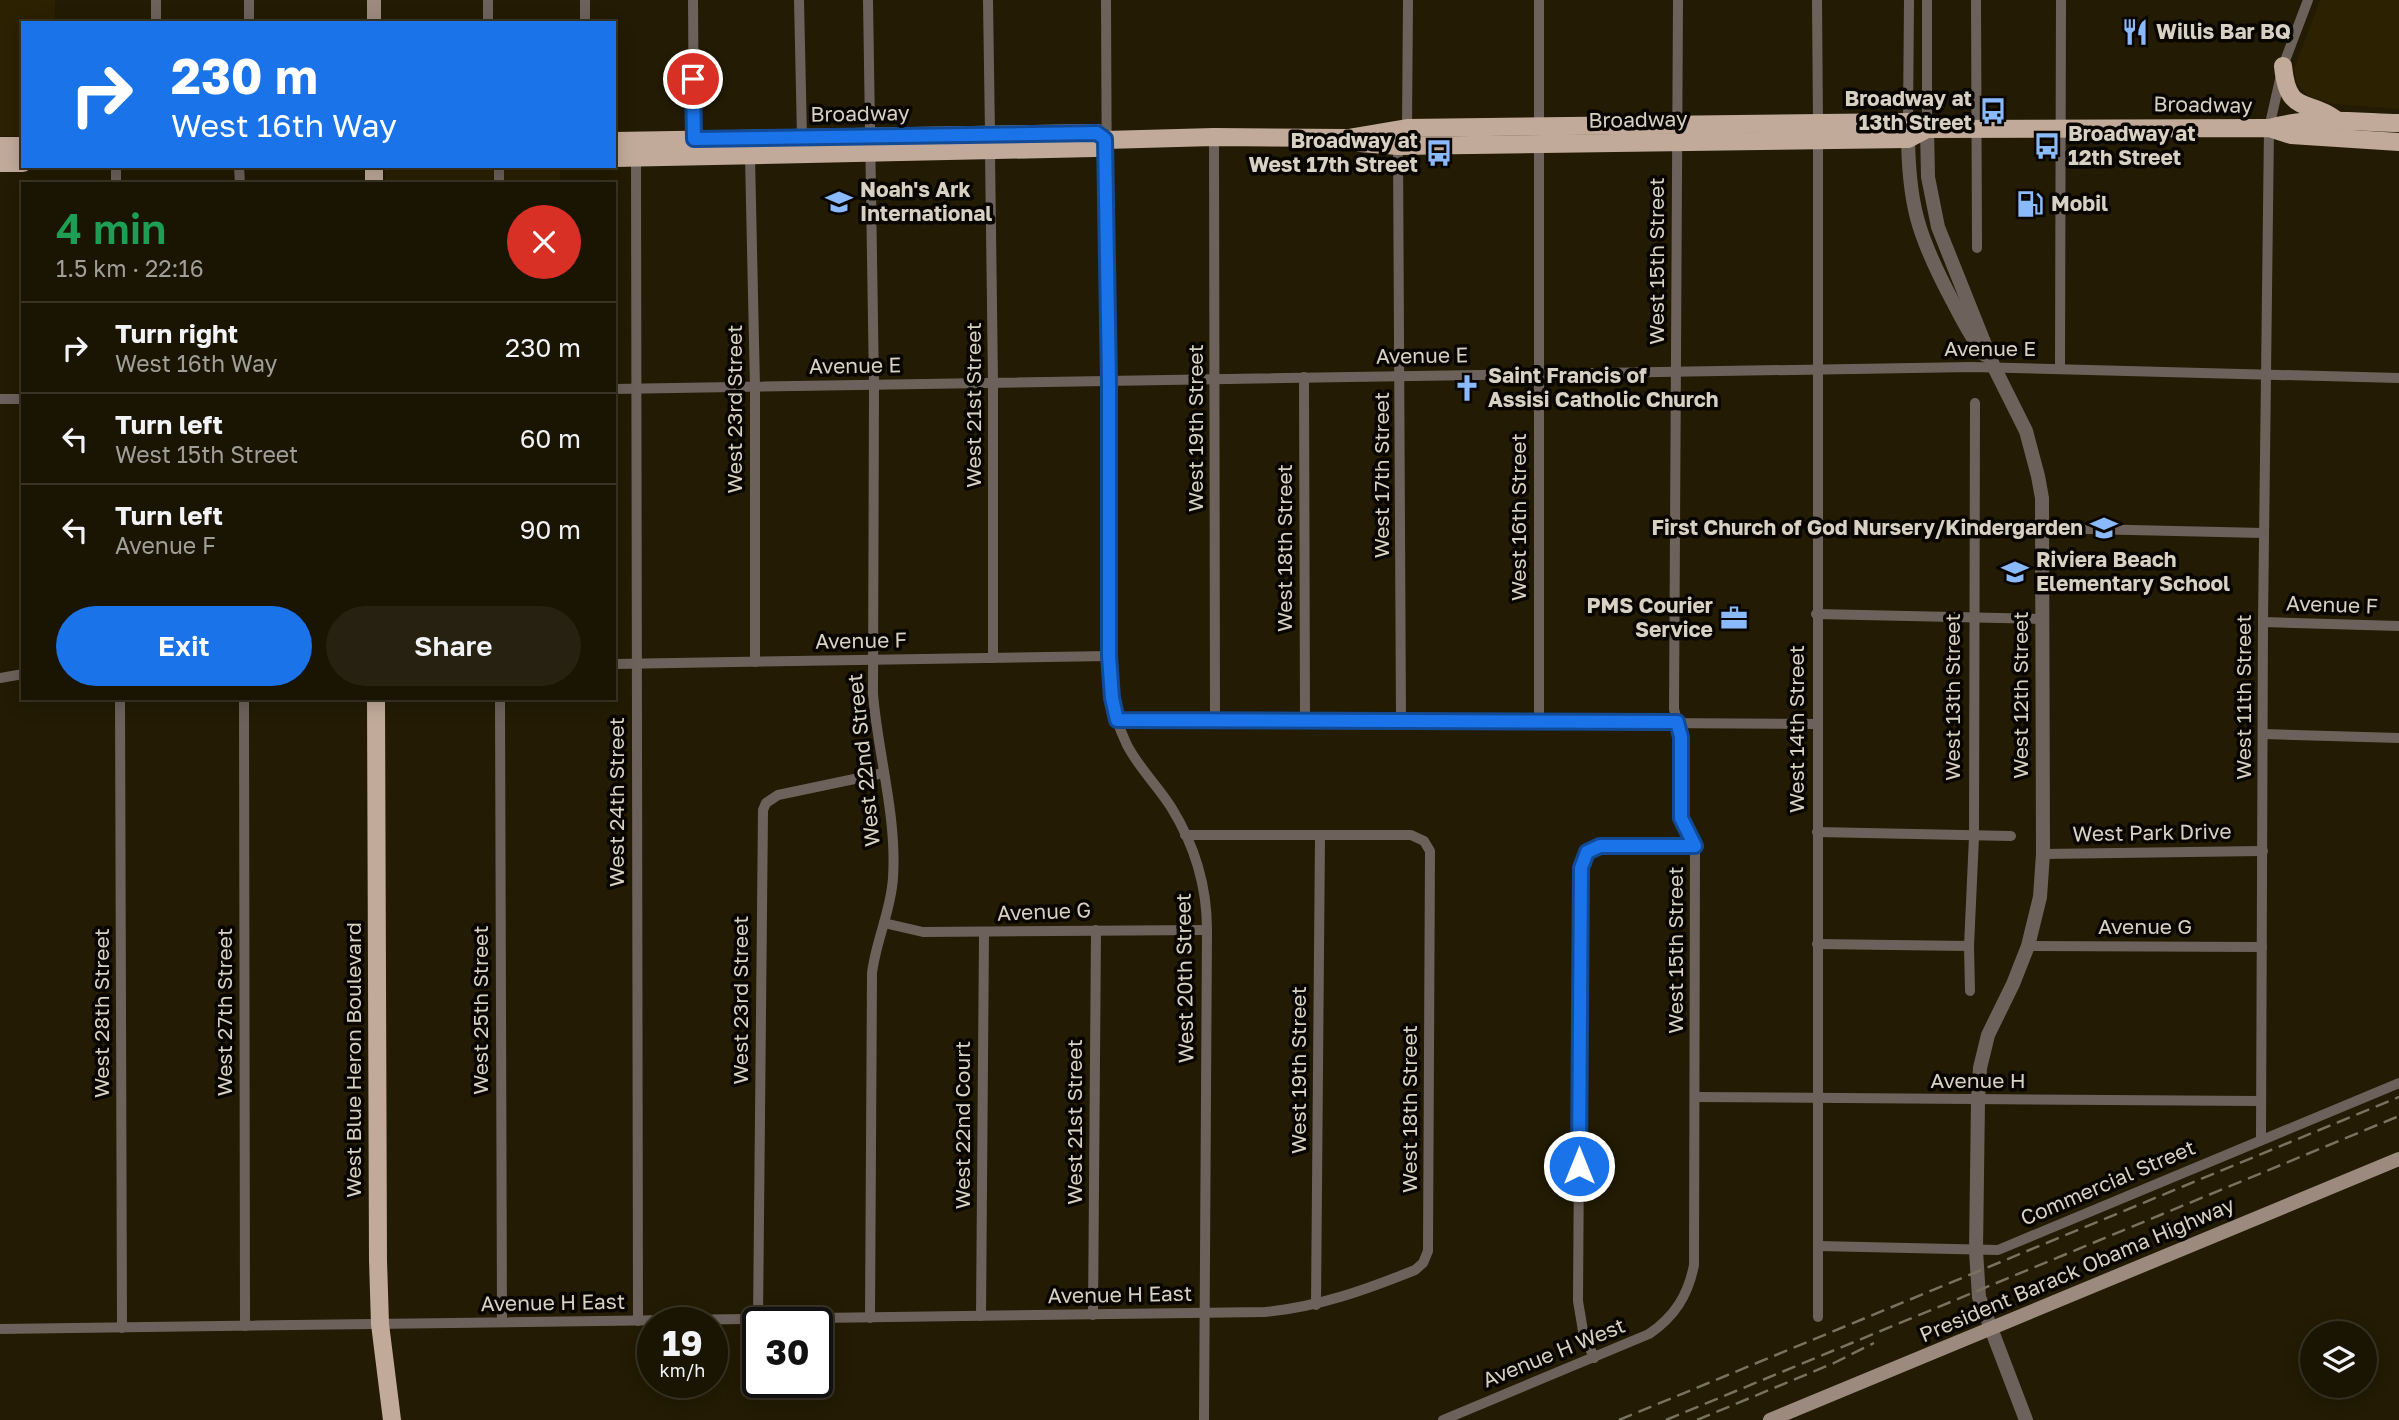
<!DOCTYPE html>
<meta charset="utf-8">
<style>
:root{--surface:#1a1402;--page:#272111;--text:#f1f3f6;--muted:#9f9e99;--line:#383324;--accent:#1a73e8}
body{margin:0;font-family:"Golos Text",sans-serif;background:var(--page);color:var(--text);height:100vh;display:flex;flex-direction:column;font-size:26px;white-space:nowrap}
*{box-sizing:border-box;margin:0}
p{font-size:23px;color:var(--muted)}
.icon{flex:none;width:38px;height:38px;fill:none;stroke:currentColor;stroke-width:2;stroke-linecap:round;stroke-linejoin:round}
.map{position:relative;flex:1;overflow:hidden}
.details{position:absolute;left:21px;top:182px;width:595px;height:518px;display:flex;flex-direction:column;background:var(--surface);border-radius:0px;box-shadow:0 4px 18px #0003,0 0 0 2px var(--line)}
.details>*{flex:none}
.guide{position:absolute;left:21px;top:21px;width:595px;height:147px;border-radius:0px;box-shadow:0 4px 18px #0003,0 0 0 2px var(--line);background:#1a73e8;color:#fff;overflow:hidden}
.buttons{position:absolute;left:2300px;top:1321px;display:grid;gap:14px}
.buttons a{display:grid;place-items:center;width:77px;height:77px;border-radius:50%;background:var(--surface);box-shadow:0 4px 18px #0003,0 0 0 2px var(--line);font-size:35px}
.speed{position:absolute;left:637px;top:1307px;display:flex;gap:14px;font-size:35px;font-weight:700;text-align:center}
.speed>*{display:grid;place-content:center;width:91px;height:91px;border-radius:50%;background:var(--surface);box-shadow:0 4px 18px #0003,0 0 0 2px var(--line);line-height:1}
.speed small{font-size:18px;font-weight:400}
.speed .limit{border:4px solid #111;border-radius:10px;background:#fff;color:#111}
.pin{position:absolute;display:grid;place-items:center;width:60px;height:60px;color:#fff;margin:-30px;border:4px solid #fff;border-radius:50%;box-shadow:0 2px 7px #0007}
.me{position:absolute;width:77px;margin:-38px;rotate:0deg;stroke-linejoin:round;filter:drop-shadow(0 0 5px #0008)}
.turn{display:flex;align-items:center;gap:24px;height:147px;padding:0 35px;font-size:32px}
.turn .icon{width:91px;height:91px;stroke-width:2.5}
.turn b{display:block;font-size:49px;line-height:60px}
.round{display:grid;place-items:center;flex:none;width:74px;height:74px;border-radius:37px;background:var(--page)}
.overview{display:flex;align-items:center;justify-content:space-between;height:119px;padding:0 35px}
h1{font-size:42px;font-weight:600;line-height:52px;color:#1e9e55}
.cta{display:flex;gap:14px;margin-top:auto;padding:14px 35px}
.cta a{flex:1;height:80px;border-radius:42px;background:var(--accent);color:#fff;font-size:28px;font-weight:600;line-height:80px;text-align:center}
.cta a+a{background:var(--page);color:var(--text)}
ul{padding:0;list-style:none}
li{display:flex;align-items:center;gap:21px;height:91px;padding:0 35px;border-top:2px solid var(--line)}
li div{flex:1}
li b{display:block;font-size:26px}
li em{font-style:normal}
.map>svg:first-child{display:block}
.built{fill:#2c2100}
.lines{fill:none;stroke-linecap:round;stroke-linejoin:round}
.minor{stroke:#6d625b;stroke-width:10}
.tertiary{stroke:#6d625b;stroke-width:14}
.secondary{stroke:#9c8a7e;stroke-width:14}
.primary{stroke:#c1aa9a;stroke-width:18}
.rail{stroke:#79725f;stroke-width:2.5;stroke-dasharray:14 7;stroke-linecap:butt}
.route-casing{stroke:#114b97;stroke-width:18}
.route{stroke:#1a73e8;stroke-width:12}
.labels{text-anchor:middle;stroke-width:7;stroke-linejoin:round;paint-order:stroke}
.poi-label{font-size:21px;font-weight:bold;fill:#d7d1c3;stroke:#090601;text-anchor:start}
.street-label{font-size:21px;fill:#d7d1c3;stroke:#090601}
</style>
<div class="map">
<svg width="2399" height="1420" viewBox="0 0 2399 1420">
<rect width="100%" height="100%" fill="#231b03"/>
<g class="built">
<path d="M0 0H55V23H23V136H0Z"/>
<path d="M2320 0H2399V109L2334 104 2308 96 2297 84 2294 69Z"/>
<path d="M385 166 560 167V184H385Z"/>
</g>
<g class="lines">
<g class="minor">
<path d="M488 0V23"/>
<path d="M585 0V23"/>
<path d="M693 0 694 139"/>
<path d="M799 0 802 137"/>
<path d="M868 0 874 385 873 694C878 755 897 816 893 878 891 911 876 940 872 973L870 1318"/>
<path d="M988 0 990 134"/>
<path d="M1106 0 1109 656C1113 669 1110 684 1112 699 1114 714 1120 730 1127 745 1139 768 1157 785 1171 807 1194 844 1207 886 1207 930L1204 1420"/>
<path d="M1817 0 1818 123"/>
<path d="M1927 0V129"/>
<path d="M1976 0 1977 248"/>
<path d="M156 23V0"/>
<path d="M249 23V0"/>
<path d="M1908 122 1909 0"/>
<path d="M1539 127V0"/>
<path d="M1407 128 1408 0"/>
<path d="M1214 137 1215 719"/>
<path d="M1818 140V1317"/>
<path d="M1539 144V722"/>
<path d="M1398 146 1401 721"/>
<path d="M990 152 993 383V658"/>
<path d="M750 156 755 387V662"/>
<path d="M636 157 638 1321"/>
<path d="M116 166V184"/>
<path d="M239 166 240 184"/>
<path d="M499 166V184"/>
<path d="M2060 369 2061 0"/>
<path d="M1304 377 1305 720"/>
<path d="M614 389 1972 367 2399 378"/>
<path d="M0 399H23"/>
<path d="M2042 528 2264 533"/>
<path d="M1816 614 2042 619"/>
<path d="M2263 622 2399 626"/>
<path d="M614 664 1109 656"/>
<path d="M0 678 23 674"/>
<path d="M120 698 122 1328"/>
<path d="M244 698 245 1326"/>
<path d="M500 698 502 1322"/>
<path d="M1117 720 1817 724"/>
<path d="M2263 734 2399 738"/>
<path d="M1817 832 2011 836"/>
<path d="M2043 854 2263 851"/>
<path d="M884 923 923 932 1207 930"/>
<path d="M1817 944 1969 946"/>
<path d="M2028 946 2262 947"/>
<path d="M1970 991 1969 946 1974 837 1975 403"/>
<path d="M1695 1097 2260 1101"/>
<path d="M2261 1139 2263 622 2269 128 2283 66 2308 0"/>
<path d="M1818 1246 1998 1250 2399 1083"/>
<path d="M1316 1305 1320 835"/>
<path d="M1093 1315 1096 930"/>
<path d="M981 1316 984 933"/>
<path d="M758 1319 763 810 766 803 778 795 883 773"/>
<path d="M0 1329 1265 1312C1318 1307 1365 1290 1415 1270L1423 1263 1428 1251 1430 851 1424 841 1411 835H1185"/>
<path d="M1594 1358 1583 1331 1578 1301 1581 868 1587 852 1600 846H1695"/>
<path d="M1443 1420 1649 1334C1674 1317 1688 1296 1694 1265L1695 846 1681 818V737L1674 709 1678 0"/>
</g>
<g class="tertiary">
<path d="M1927 129 1928 177 1938 227 1994 367 2026 431 2038 476 2042 498 2043 854 2040 897 2028 946 2013 984 1988 1035 1980 1068 1978 1100 1976 1251 1979 1297 2026 1420"/>
<path d="M1908 131C1908 204 1918 236 1952 300 1962 319 1971 338 1985 355"/>
</g>
<g class="secondary">
<path d="M374 0V23"/>
<path d="M1770 1420 2399 1159"/>
</g>
<g class="primary">
<path d="M2283 66C2288 116 2307 98 2335 119"/>
<path d="M2270 128C2311 116 2357 122 2399 123"/>
<path d="M614 141 1097 133 1105 140"/>
<path d="M1360 143 1398 146 1908 139 1927 129"/>
<path d="M0 146H23"/>
<path d="M614 158 1095 148 1105 140 1214 137 1348 138 1407 128 1908 122 1927 129 2269 128 2291 135 2399 142"/>
<path d="M0 163H23"/>
<path d="M374 166V184"/>
<path d="M376 698 378 1260 380 1324 392 1420"/>
</g>
<g class="rail">
<path d="M1619 1420 2399 1097"/>
<path d="M1666 1420 2399 1116"/>
<path d="M1697 1420 1834 1363 1874 1343"/>
</g>
</g>
<g class="lines">
<defs>
<path id="route" d="M693 79 694 139 1097 133 1105 139 1109 381V656L1112 698 1117 720 1677 722 1681 737V818L1695 846H1600L1587 852 1581 868 1579 1166"/>
</defs>
<use href="#route" class="route-casing"/>
<use href="#route" class="route"/>
</g>
<defs>
<symbol id="restaurant-bare" viewBox="-9 -9 18 18"><path d="M-5-6h1v4h1v-4h1v4h1v-4h1v5L-1.5 .5V6h-2V.5L-5-1ZM5-6V6H3V1.5H1.5Q1.5-4 5-6Z" fill="#8abafc" stroke="#090601" stroke-width="2.5" paint-order="stroke"/></symbol>
<symbol id="bus-bare" viewBox="-9 -9 18 18"><path d="M-5-6H5V4H4V6H2V4H-2V6H-4V4H-5ZM-3.5-4V0h7V-4ZM-3.5 1.2v1.5H-2V1.2ZM2 1.2v1.5H3.5V1.2Z" fill="#8abafc" stroke="#090601" stroke-width="2.5" paint-order="stroke"/></symbol>
<symbol id="school-bare" viewBox="-9 -9 18 18"><path d="M0-5L7-2L0 1L-7-2ZM-4 1L0 2.5L4 1V4Q0 6-4 4Z" fill="#8abafc" stroke="#090601" stroke-width="2.5" paint-order="stroke"/></symbol>
<symbol id="fuel-bare" viewBox="-9 -9 18 18"><path d="M-5.5-6h7V0h2V4h1.3V-2.5L3-4.5l.8-.8L6-3V5H2.5V1h-1V6h-7ZM-4.2-4.7v3.2H.2V-4.7Z" fill="#8abafc" stroke="#090601" stroke-width="2.5" paint-order="stroke"/></symbol>
<symbol id="church-bare" viewBox="-9 -9 18 18"><path d="M-1.2-6h2.4v3.5h3.3v2.4h-3.3V6h-2.4V-.1h-3.3v-2.4h3.3Z" fill="#8abafc" stroke="#090601" stroke-width="2.5" paint-order="stroke"/></symbol>
<symbol id="office-bare" viewBox="-9 -9 18 18"><path d="M-6-3h4V-5.5h4V-3h4V5H-6ZM-1-4.5V-3h2v-1.5ZM-6 0V1H6V0Z" fill="#8abafc" stroke="#090601" stroke-width="2.5" paint-order="stroke"/></symbol>
</defs>
<g fill-rule="evenodd">
<use href="#restaurant-bare" x="2116" y="13" width="38" height="38"/>
<use href="#bus-bare" x="1974" y="92" width="38" height="38"/>
<use href="#bus-bare" x="2028" y="127" width="38" height="38"/>
<use href="#bus-bare" x="1420" y="134" width="38" height="38"/>
<use href="#school-bare" x="820" y="183" width="38" height="38"/>
<use href="#fuel-bare" x="2011" y="185" width="38" height="38"/>
<use href="#church-bare" x="1448" y="369" width="38" height="38"/>
<use href="#school-bare" x="2085" y="509" width="38" height="38"/>
<use href="#school-bare" x="1996" y="553" width="38" height="38"/>
<use href="#office-bare" x="1715" y="599" width="38" height="38"/>
</g>
<g class="labels">
<g class="poi-label">
<text x="2156" y="39">Willis Bar BQ</text>
<text x="1972" y="106" text-anchor="end">Broadway at<tspan x="1972" dy="24">13th Street</tspan></text>
<text x="2068" y="141">Broadway at<tspan x="2068" dy="24">12th Street</tspan></text>
<text x="1418" y="148" text-anchor="end">Broadway at<tspan x="1418" dy="24">West 17th Street</tspan></text>
<text x="860" y="197">Noah's Ark<tspan x="860" dy="24">International</tspan></text>
<text x="2051" y="211">Mobil</text>
<text x="1488" y="383">Saint Francis of<tspan x="1488" dy="24">Assisi Catholic Church</tspan></text>
<text x="2083" y="535" text-anchor="end">First Church of God Nursery/Kindergarden</text>
<text x="2036" y="567">Riviera Beach<tspan x="2036" dy="24">Elementary School</tspan></text>
<text x="1713" y="613" text-anchor="end">PMS Courier<tspan x="1713" dy="24">Service</tspan></text>
</g>
<g class="street-label">
<text transform="translate(2203 105) rotate(1)" y="7">Broadway</text>
<text transform="translate(860 114) rotate(-1)" y="7">Broadway</text>
<text transform="translate(1638 120) rotate(-1)" y="7">Broadway</text>
<text transform="translate(1657 261) rotate(-90)" y="7">West 15th Street</text>
<text x="1990" y="356">Avenue E</text>
<text transform="translate(1422 356) rotate(-1)" y="7">Avenue E</text>
<text transform="translate(855 366) rotate(-1)" y="7">Avenue E</text>
<text transform="translate(974 405) rotate(-90)" y="7">West 21st Street</text>
<text transform="translate(735 409) rotate(-90)" y="7">West 23rd Street</text>
<text transform="translate(1196 428) rotate(-90)" y="7">West 19th Street</text>
<text transform="translate(1382 475) rotate(-90)" y="7">West 17th Street</text>
<text transform="translate(1519 517) rotate(-90)" y="7">West 16th Street</text>
<text transform="translate(1285 548) rotate(-90)" y="7">West 18th Street</text>
<text transform="translate(2332 605) rotate(2)" y="7">Avenue F</text>
<text transform="translate(861 641) rotate(-1)" y="7">Avenue F</text>
<text transform="translate(2021 695) rotate(-90)" y="7">West 12th Street</text>
<text transform="translate(1953 697) rotate(-90)" y="7">West 13th Street</text>
<text transform="translate(2244 697) rotate(-90)" y="7">West 11th Street</text>
<text transform="translate(1797 729) rotate(-90)" y="7">West 14th Street</text>
<text transform="translate(864 760) rotate(-96)" y="7">West 22nd Street</text>
<text transform="translate(617 802) rotate(-90)" y="7">West 24th Street</text>
<text transform="translate(2152 833) rotate(-1)" y="7">West Park Drive</text>
<text transform="translate(1044 912) rotate(-2)" y="7">Avenue G</text>
<text x="2145" y="934">Avenue G</text>
<text transform="translate(1676 950) rotate(-90)" y="7">West 15th Street</text>
<text transform="translate(1185 978) rotate(-91)" y="7">West 20th Street</text>
<text transform="translate(741 1000) rotate(-90)" y="7">West 23rd Street</text>
<text transform="translate(481 1010) rotate(-90)" y="7">West 25th Street</text>
<text transform="translate(225 1012) rotate(-90)" y="7">West 27th Street</text>
<text transform="translate(102 1013) rotate(-90)" y="7">West 28th Street</text>
<text transform="translate(354 1060) rotate(-90)" y="7">West Blue Heron Boulevard</text>
<text transform="translate(1299 1070) rotate(-90)" y="7">West 19th Street</text>
<text x="1978" y="1088">Avenue H</text>
<text transform="translate(1410 1109) rotate(-90)" y="7">West 18th Street</text>
<text transform="translate(1075 1122) rotate(-90)" y="7">West 21st Street</text>
<text transform="translate(963 1125) rotate(-90)" y="7">West 22nd Court</text>
<text transform="translate(2108 1183) rotate(-23)" y="7">Commercial Street</text>
<text transform="translate(2077 1270) rotate(-23)" y="7">President Barack Obama Highway</text>
<text transform="translate(1120 1295) rotate(-1)" y="7">Avenue H East</text>
<text transform="translate(553 1303) rotate(-1)" y="7">Avenue H East</text>
<text transform="translate(1554 1353) rotate(-22)" y="7">Avenue H West</text>
</g>
</g>
</svg>
<div class="buttons">
<a><svg class="icon" aria-label="layers" viewBox="0 0 24 24"><path d="M12 4l9 5-9 5-9-5zM3 14l9 5 9-5"/></svg></a>
</div>
<div class="speed"><div>19<small>km/h</small></div><div class="limit">30</div></div>
<div class="pin" style="left:693px;top:79px;background:#d93025"><svg class="icon" aria-label="arrive" viewBox="0 0 24 24"><path d="M6 21V4h12l-3 4 3 4H6"/></svg></div>
<svg class="me" style="left:1579px;top:1166px" viewBox="-20 -20 40 40"><circle r="17" fill="#1a73e8" stroke="#fff" stroke-width="3"/><path d="M0-11L8 9 0 5-8 9z" fill="#fff"/></svg>
<div class="guide">
<div class="turn"><svg class="icon" aria-label="right" viewBox="0 0 24 24"><path d="M7 20v-9h11M14 6l5 5-5 5"/></svg><div><b>230 m</b>West 16th Way</div></div>
</div>
<section class="details">
<div class="overview"><div><h1>4 min</h1><p>1.5 km · 22:16</p></div><a class="round" style="background:#d93025;color:#fff"><svg class="icon" aria-label="close" viewBox="0 0 24 24"><path d="M6 6l12 12M18 6L6 18"/></svg></a></div>
<ul>
<li><svg class="icon" aria-label="right" viewBox="0 0 24 24"><path d="M7 20v-9h11M14 6l5 5-5 5"/></svg><div><b>Turn right</b><p>West 16th Way</p></div><em>230 m</em></li>
<li><svg class="icon" aria-label="left" viewBox="0 0 24 24"><path d="M17 20v-9H6M10 6l-5 5 5 5"/></svg><div><b>Turn left</b><p>West 15th Street</p></div><em>60 m</em></li>
<li><svg class="icon" aria-label="left" viewBox="0 0 24 24"><path d="M17 20v-9H6M10 6l-5 5 5 5"/></svg><div><b>Turn left</b><p>Avenue F</p></div><em>90 m</em></li>
</ul>
<div class="cta"><a>Exit</a><a>Share</a></div>
</section>
</div>
